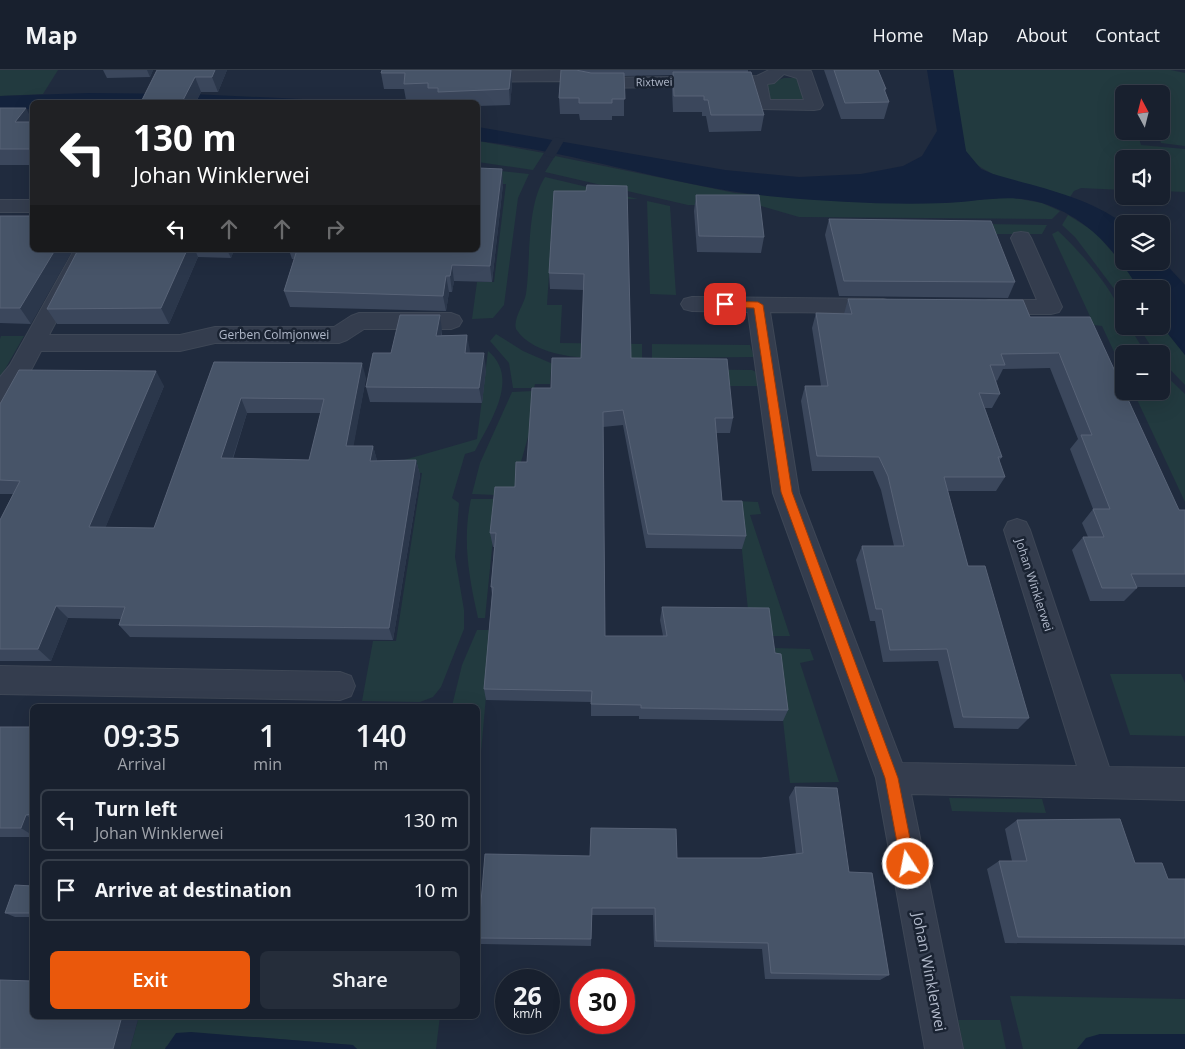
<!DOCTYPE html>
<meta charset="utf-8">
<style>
:root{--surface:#18202e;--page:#252d3a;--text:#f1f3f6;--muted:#9fa3aa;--line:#363e4a;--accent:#ea580c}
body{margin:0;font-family:"Open Sans",sans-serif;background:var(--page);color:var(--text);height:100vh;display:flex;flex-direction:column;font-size:19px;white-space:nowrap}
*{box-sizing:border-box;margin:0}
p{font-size:16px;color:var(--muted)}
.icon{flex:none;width:28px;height:28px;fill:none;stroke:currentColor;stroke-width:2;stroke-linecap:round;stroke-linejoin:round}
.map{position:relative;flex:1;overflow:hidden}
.side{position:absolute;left:30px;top:634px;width:450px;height:315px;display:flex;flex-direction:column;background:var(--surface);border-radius:8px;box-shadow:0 5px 20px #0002,0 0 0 1px var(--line)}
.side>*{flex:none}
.top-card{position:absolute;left:30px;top:30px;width:450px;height:152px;border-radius:8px;box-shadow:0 5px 20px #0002,0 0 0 1px var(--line);background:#202124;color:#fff;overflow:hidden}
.needle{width:32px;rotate:353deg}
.controls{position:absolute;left:1115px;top:15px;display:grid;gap:10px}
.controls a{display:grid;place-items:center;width:55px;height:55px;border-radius:8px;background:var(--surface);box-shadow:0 5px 20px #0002,0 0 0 1px var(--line);font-size:25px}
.speed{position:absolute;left:495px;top:899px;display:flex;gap:10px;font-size:25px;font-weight:700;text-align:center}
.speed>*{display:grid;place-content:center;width:65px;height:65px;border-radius:50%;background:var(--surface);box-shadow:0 5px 20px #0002,0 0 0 1px var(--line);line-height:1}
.speed small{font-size:12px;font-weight:400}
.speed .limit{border:8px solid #d22;background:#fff;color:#111}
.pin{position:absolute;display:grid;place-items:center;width:42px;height:42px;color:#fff;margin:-21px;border-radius:10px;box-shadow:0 2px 8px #0006}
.me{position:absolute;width:55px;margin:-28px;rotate:349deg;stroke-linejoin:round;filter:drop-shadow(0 0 4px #0008)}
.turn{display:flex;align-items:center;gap:18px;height:105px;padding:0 20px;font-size:22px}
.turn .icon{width:65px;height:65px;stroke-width:2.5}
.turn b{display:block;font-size:35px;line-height:42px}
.lanes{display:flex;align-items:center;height:48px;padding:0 20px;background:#0003;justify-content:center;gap:25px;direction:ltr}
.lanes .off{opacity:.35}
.eta{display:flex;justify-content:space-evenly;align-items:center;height:85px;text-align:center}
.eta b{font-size:30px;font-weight:600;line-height:35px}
.button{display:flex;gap:10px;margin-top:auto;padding:10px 20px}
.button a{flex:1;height:58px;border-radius:8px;background:var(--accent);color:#fff;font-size:20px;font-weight:600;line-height:58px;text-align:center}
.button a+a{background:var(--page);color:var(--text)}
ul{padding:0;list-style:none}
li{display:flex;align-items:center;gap:15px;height:62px;margin:0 10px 8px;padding:0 10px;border:2px solid var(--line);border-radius:8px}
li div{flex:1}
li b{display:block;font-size:19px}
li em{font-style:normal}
header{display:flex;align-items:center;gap:30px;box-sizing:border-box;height:70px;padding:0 25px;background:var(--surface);border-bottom:1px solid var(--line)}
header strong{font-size:24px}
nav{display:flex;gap:28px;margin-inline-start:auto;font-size:18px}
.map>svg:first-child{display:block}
.green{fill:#223a3f}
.water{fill:#13223c}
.pier{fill:#202b3e}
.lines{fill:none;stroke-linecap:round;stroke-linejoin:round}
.minor-casing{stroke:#3e4756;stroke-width:2}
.minor{fill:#343d4e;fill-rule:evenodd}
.wall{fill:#3b475c;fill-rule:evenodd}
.shaded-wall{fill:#2b374b}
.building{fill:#475468;stroke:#586377;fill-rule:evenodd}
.route{fill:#ea580c;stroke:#983908}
.labels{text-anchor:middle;stroke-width:5;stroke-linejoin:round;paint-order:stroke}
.far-street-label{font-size:11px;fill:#b0b8c9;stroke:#1a2332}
.street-label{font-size:12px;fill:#b0b8c9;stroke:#1a2332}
.near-street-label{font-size:15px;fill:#b0b8c9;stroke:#1a2332}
</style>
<header>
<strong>Map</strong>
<nav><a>Home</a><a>Map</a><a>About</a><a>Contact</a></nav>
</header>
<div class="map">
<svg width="1185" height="979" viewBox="0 0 1185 979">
<rect width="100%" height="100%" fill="#202b3e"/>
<g class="green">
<path d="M0 0H58L43 24 0 26Z"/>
<path d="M953 0H1171L1185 3V76L1161 73 1158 63 1141 61H1161V24H1124V61H1137L1141 75 1185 79V122L1161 121V89H1124V120L1081 118 1074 121 1070 127C1045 120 974 107 966 81 958 57 957 25 953 0Z"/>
<path d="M784 8H799L805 31H769L764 15Z"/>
<path d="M478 71 544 83 533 100 478 92Z"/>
<path d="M555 86 735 123 857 132 944 133 1009 127 1042 133 1060 141 1052 149 799 147 761 136 688 135 545 102Z"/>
<path d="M492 100 529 104 518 128 504 235 493 248 472 249 477 212H494L506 114H490Z"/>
<path d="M545 107 638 129 554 128 547 235H562L560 273 642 274V289C606 288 539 294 516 259 513 248 524 235 526 224 531 189 526 137 545 107Z"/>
<path d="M647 131 670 136 676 225 650 224Z"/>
<path d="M1068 145 1095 162 1126 198 1139 219H1124V232L1075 167 1062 155Z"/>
<path d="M983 154 1047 155 1042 164H986Z"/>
<path d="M1058 161C1078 179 1124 230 1124 256H1129L1146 284H1124V303L1102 256 1094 255 1052 164Z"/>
<path d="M1161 255 1185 285V315L1162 291 1161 284H1156L1138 256Z"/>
<path d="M496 264 523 281 553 294 582 298 752 300 756 302 758 316H728L726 302 551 300 550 314H535L534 318H513L509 293 490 271Z"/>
<path d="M1 266H24L0 308V269Z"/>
<path d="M652 274 750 275 754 287 652 288Z"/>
<path d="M488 281C521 308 489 353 475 381L465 384 452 428 459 433 455 487 464 540V559L441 617 433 627 420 632 362 631 373 571H396L422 403 402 402 404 390 477 369Z"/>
<path d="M1161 301 1185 324V432L1133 321H1161Z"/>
<path d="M533 321 530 360 517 406 516 420 496 425 472 424 480 393 512 322Z"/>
<path d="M471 429H497L485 548H478C469 508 462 470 471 429Z"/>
<path d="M737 431 758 432 761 444 750 445 790 566H768L749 550Z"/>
<path d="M477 560H492L480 693 478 691V636H452L462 595Z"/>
<path d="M775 578 810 579 814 590 800 593 839 712 790 713Z"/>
<path d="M1110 604H1181L1185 613V666L1130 665Z"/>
<path d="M949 728 1042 729 1046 743 952 741Z"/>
<path d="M1010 926 1185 929V964H1100L1077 979H1023Z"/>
<path d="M139 946H440L436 979H357L352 975 255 967 166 976 165 979H130Z"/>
<path d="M958 950H1000L1006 979H964Z"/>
</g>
<g class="water">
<path d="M927 0H953L966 81 981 99 993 104C1037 117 1087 126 1124 154V191H1161V189L1185 215V285L1161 255V219H1139C1114 179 1088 148 1042 133 1009 123 978 132 945 133 890 135 833 132 778 127 677 118 579 82 478 71V57L725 100 799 107 861 104 903 96 922 86 937 61Z"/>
<path d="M88 23 191 24 367 32H32V39L0 40V26Z"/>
<path d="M191 962 353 975 357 979H165L176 963Z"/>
<path d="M1100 964H1185V979H1077L1086 968Z"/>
</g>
<path class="pier" d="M554 67 565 69 554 88 543 85Z"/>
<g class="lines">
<defs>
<g id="minor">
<path d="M570 0 577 5 591 8 757 6 769 0 811 1 823 35 820 39 814 40 757 39 750 16 591 18 563 11 474 12 468 11 465 7 468 3 474 2ZM784 4 797 8 804 30H770L767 14 774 13Z"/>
<rect x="0" y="130" width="32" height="12"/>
<path d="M1021 162 1028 163 1031 168 1062 237 1059 242 1051 244H989L981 242 978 237 981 232 989 230H1037L1011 168 1014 163Z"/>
<path d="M74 180H94L49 265H180L215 257H334L351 246 359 243H451L459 246 462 251 459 256 451 259H364L347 270 339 273H215L180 281H41C32 298 20 326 0 332V307L10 295Z"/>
<path d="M692 227 883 229 891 231 894 236 891 241 883 243 770 242 799 423 902 693 1077 696 1004 460 1008 452 1017 449 1026 452 1030 460 1109 697 1185 698V730L911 724 963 979H925L876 708 773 423 748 242 692 241 684 239 681 234 684 229Z"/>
<path d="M0 596 340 602 351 606 355 616 351 626 340 630 0 624Z"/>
</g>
</defs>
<use href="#minor" class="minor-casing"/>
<use href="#minor" class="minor"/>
</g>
<g class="wall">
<path d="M103 0H153L150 7 107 8Z"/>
<path d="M157 0H227L218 22H201L196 32H141Z"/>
<path d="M382 0H511L512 14 510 35 478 36V32H430L429 29 406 30 404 19H384L381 3Z"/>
<path d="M561 0H748V2L764 45 761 61 709 62 706 46H702V42H673L672 19 673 5 624 6V46H612V50H580L579 44H560L559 28Z"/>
<path d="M824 0H878L886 19 885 22 889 32 884 49H841Z"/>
<path d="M0 38 32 50V95H0Z"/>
<path d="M503 114 492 212 454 211 452 222H449L446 241 290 237 284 221 294 189H292L289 180H478Z"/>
<path d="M554 121 631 288 733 348 730 363H716L722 431 746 466 742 479 646 478 623 355 603 357 605 566H663L660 550 662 537 775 583 788 640 783 651 639 649V646H591V632L486 630 484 619 492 525 491 517 494 477H493L490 463 527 392 551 318 581 288 584 220 550 219 549 203Z"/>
<path d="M696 125 764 167 761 183 697 182 694 141Z"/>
<path d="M0 146 31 254 0 253Z"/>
<path d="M829 149 1015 212 1008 228 839 226 825 165Z"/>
<path d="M78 180H234L231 188 198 187 169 254H57L47 239Z"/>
<path d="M848 229 1030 247 1179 440H1185V517H1136L1137 518 1124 531H1090L1072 480 1083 467H1088L1082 453 1093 439 1070 379 1078 369 1050 298 1003 299 997 311 996 310 1000 324 992 338H985L1002 387 999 391 1005 407 996 421H947L968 496 1029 648 1018 659 954 658 938 591 883 592 875 551H870L856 490 862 476H894L881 420 873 401H812L801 331 805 316H821L812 258 816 243 844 244Z"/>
<path d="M442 261V265H467L469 283 486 299 482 333 370 332 366 317 391 283Z"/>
<path d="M214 292 366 308 353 376H373L377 391 416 390 420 405 393 570 130 567 119 555 121 549 68 548 51 591H0V450L13 424H0V334L164 316 105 458H154ZM247 343H321L309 390 233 389Z"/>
<rect x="0" y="657" width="32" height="110"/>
<path d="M795 717 849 802 889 905 880 910 765 909 762 879 654 877 653 845H592L591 876 481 874 478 868 677 788H761L796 784 789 727Z"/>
<path d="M1017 750 1135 793 1168 809H1185V876L1184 875 1005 873 987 799 999 791H1012L1005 759Z"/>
<path d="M32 816V847H15L5 843Z"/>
</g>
<g class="shaded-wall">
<path d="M147 0H153L150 7Z"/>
<path d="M215 0H227L218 22 212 7Z"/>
<path d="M511 0 512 14 510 35 509 19Z"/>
<path d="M195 7 201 22 196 32H182Z"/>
<path d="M26 38 32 50V55L15 52Z"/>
<path d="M502 99 503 114 492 212 490 196Z"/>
<path d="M55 180H73L31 254 20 238Z"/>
<path d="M187 180H195L198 187 169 254 161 238Z"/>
<path d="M227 180H234L231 188Z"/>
<path d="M452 195 454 211 452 222 450 206Z"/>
<path d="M446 206 449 222 446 241 443 226Z"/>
<path d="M440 245 442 261 439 281 436 266Z"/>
<path d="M467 265 470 281 467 299 465 283Z"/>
<path d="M484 283 486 299 482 333 479 318Z"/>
<path d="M362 293 366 308 351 390 346 376Z"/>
<path d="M156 301 164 316 100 471 89 457Z"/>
<path d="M241 328 247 343 228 402 221 388Z"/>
<path d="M373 376 377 390 374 405 370 391Z"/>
<path d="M416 390 420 405 393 570 389 558Z"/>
<path d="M56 536 68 548 51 591 38 579Z"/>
<path d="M26 745 32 749V765L21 758Z"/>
<path d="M122 946H139L130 979H113Z"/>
</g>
<g class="building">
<path d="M157 0H215L212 7H195L182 32H141Z"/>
<path d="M382 0H511L509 19 438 22V18H428V13L404 14 405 3H381Z"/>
<path d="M561 0H576L591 3H624L625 29H612V33H579V28H559Z"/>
<path d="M834 0H878L886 19H884L889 32 845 33Z"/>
<path d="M673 2H751L764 45H711L708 30H704V26H674Z"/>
<path d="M0 38H26L15 52H32V79H0Z"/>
<path d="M478 98 502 99 490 196 452 195 450 206H446L443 226 284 221 297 180H478Z"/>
<path d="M587 115 627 116 631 288 727 289 733 348H715L722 431H742L746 466 648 464 623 340 603 342 605 566H667L662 537 769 538 775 583 781 584 788 640 641 638V635L591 634 592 621 484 619 493 517H491L496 463H490L495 417H515L516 392H527L532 318H551L552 288H581L584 204 549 203 554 121H586Z"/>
<path d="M696 125H759L764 167 699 166Z"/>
<path d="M0 146H32V180H55L20 238H0Z"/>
<path d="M829 149 991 151 1015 212 844 211Z"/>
<path d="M78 180H187L161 238 47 239Z"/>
<path d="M848 229 1023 230 1030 247H1090L1179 440H1185V504H1131L1137 518H1102L1083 467H1104L1093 439H1110L1081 365H1092L1059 283 1001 284 1005 295H990L1000 324 979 323 1002 387H998L1005 407H944L968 496H985L1029 648 963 647 947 579 890 580 882 539H876L862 476H904L888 406 879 387 817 386 805 316H828L816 243 852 244Z"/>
<path d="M400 245H440L436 266 467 265 465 283H484L479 318 366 317 373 283H391Z"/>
<path d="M214 292 362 293 346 376H373L370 391 416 390 389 558 119 555 125 537 56 536 38 579H0V450L20 411 0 410V334L19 300 156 301 89 457 154 458ZM241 328 324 329 309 390 221 388Z"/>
<path d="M0 657H32V744L26 745 21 758H0Z"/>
<path d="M795 717 837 718 849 802 872 803 889 905 771 903 768 873 656 871 655 838H592L591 869 478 868 485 784 590 786 591 758 676 759 677 788H761L803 783Z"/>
<path d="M1120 749 1135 793H1162L1168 809H1185V868L1018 867 999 791H1027L1017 750Z"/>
<path d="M15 815 32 816V843H5Z"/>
<path d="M0 910 32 911V946H122L113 979H0Z"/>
</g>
<path class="route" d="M725 231 758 232 763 235 792 422 898 708 915 794 913 799 908 801 903 799 901 794 885 708 781 422 754 238 722 237 720 234Z"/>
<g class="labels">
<g class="far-street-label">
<text transform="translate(654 12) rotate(-1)" y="4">Rixtwei</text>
</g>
<g class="street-label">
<text x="274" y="269">Gerben Colmjonwei</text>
<text transform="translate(1034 515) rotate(72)" y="4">Johan Winklerwei</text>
</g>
<g class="near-street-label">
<text transform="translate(929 902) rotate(79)" y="5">Johan Winklerwei</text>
</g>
</g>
</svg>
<div class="controls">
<a><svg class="needle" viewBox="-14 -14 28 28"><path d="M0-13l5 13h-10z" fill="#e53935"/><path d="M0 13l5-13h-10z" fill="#9fa3aa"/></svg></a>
<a><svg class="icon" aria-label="sound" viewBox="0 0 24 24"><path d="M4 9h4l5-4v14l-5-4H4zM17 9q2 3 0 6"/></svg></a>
<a><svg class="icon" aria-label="layers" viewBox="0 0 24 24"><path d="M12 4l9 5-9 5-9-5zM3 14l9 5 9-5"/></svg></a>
<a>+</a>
<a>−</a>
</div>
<div class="speed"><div>26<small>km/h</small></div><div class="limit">30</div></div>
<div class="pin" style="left:725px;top:234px;background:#d93025"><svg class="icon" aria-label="arrive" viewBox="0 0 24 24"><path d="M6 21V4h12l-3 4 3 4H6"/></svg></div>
<svg class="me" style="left:908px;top:794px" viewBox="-20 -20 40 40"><circle r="17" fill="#ea580c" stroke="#fff" stroke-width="3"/><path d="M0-11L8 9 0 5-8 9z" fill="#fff"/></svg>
<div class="top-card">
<div class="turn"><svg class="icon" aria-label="left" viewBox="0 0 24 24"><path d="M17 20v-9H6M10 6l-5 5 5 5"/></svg><div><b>130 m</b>Johan Winklerwei</div></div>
<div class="lanes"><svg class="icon" aria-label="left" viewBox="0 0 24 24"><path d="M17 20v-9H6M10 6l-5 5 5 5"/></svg><svg class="icon off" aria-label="ahead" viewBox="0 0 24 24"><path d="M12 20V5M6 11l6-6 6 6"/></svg><svg class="icon off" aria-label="ahead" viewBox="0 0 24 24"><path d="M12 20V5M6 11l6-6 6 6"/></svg><svg class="icon off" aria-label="right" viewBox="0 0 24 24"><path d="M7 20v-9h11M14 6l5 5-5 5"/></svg></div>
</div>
<section class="side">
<div class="eta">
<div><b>09:35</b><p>Arrival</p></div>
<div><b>1</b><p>min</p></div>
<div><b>140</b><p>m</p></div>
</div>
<ul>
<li><svg class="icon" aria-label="left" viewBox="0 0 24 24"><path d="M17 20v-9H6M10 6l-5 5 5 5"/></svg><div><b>Turn left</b><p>Johan Winklerwei</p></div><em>130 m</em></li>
<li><svg class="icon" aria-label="arrive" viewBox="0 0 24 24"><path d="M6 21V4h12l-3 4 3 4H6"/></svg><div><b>Arrive at destination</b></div><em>10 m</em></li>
</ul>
<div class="button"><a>Exit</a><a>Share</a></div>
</section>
</div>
